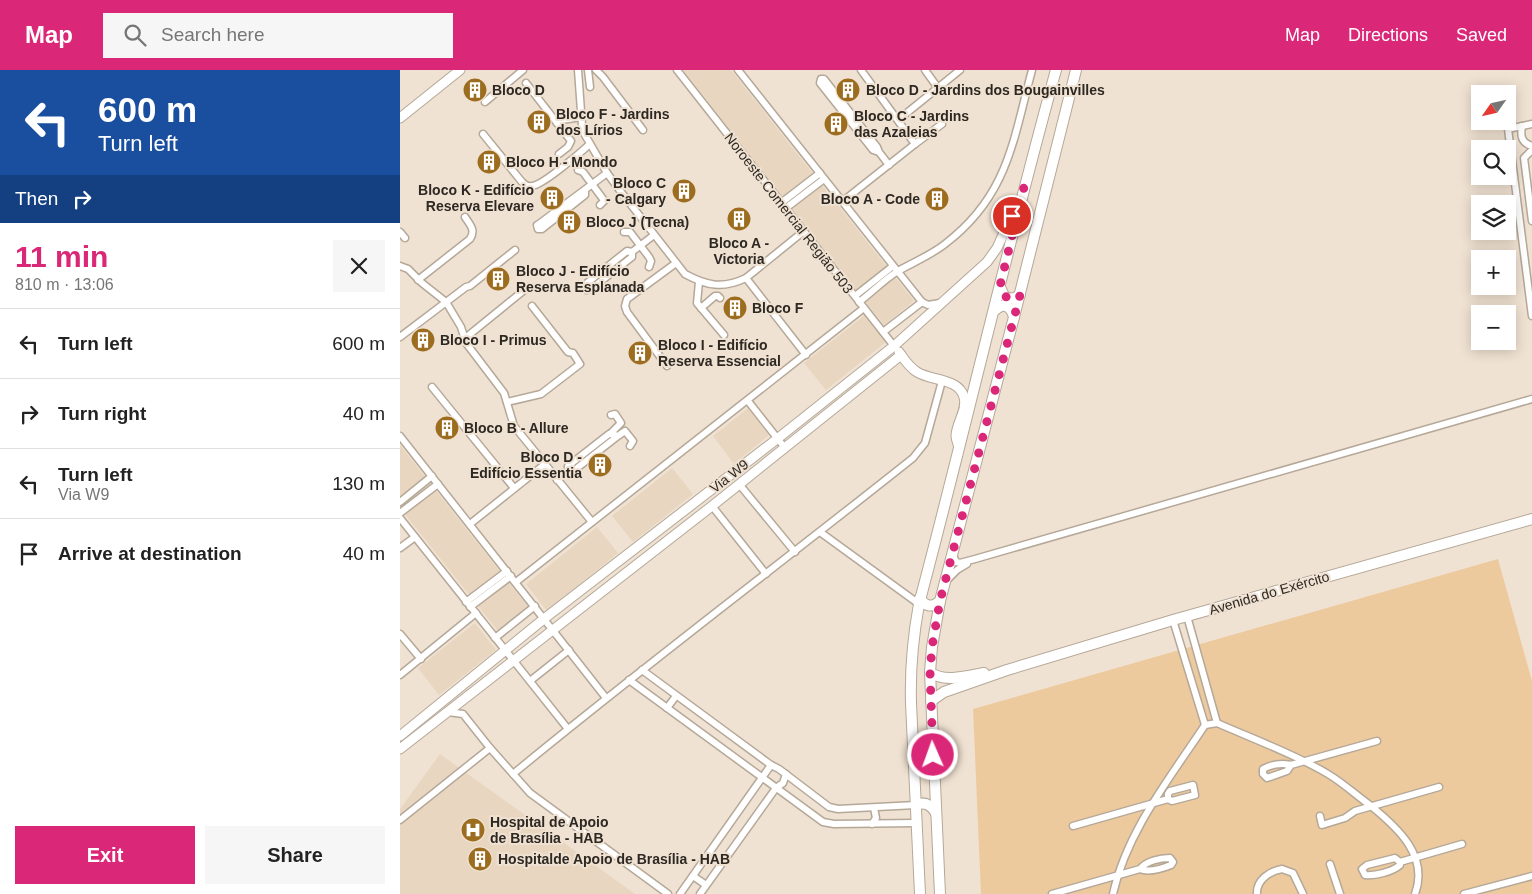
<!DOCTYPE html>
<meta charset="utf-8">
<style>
:root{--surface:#fff;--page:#f6f6f6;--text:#222;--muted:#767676;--line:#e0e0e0;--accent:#db2777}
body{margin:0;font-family:Helvetica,sans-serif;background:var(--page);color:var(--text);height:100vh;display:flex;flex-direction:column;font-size:19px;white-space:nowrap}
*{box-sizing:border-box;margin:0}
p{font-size:16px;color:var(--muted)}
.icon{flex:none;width:28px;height:28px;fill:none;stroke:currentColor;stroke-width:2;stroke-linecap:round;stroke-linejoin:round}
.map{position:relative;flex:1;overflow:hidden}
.drawer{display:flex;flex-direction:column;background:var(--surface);width:400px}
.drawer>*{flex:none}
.guide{background:#1a4fa0;color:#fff;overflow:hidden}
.needle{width:32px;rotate:236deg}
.tools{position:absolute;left:1071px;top:15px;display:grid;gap:10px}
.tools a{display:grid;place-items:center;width:45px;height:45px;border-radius:0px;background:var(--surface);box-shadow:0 2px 12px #0003;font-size:25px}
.pin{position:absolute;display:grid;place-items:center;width:42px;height:42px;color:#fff;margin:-21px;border:2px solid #fff;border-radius:50%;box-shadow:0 1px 5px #0007}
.me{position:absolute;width:55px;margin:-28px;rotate:358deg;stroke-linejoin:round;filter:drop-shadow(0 0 4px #0008)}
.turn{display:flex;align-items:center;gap:18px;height:105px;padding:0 15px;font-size:22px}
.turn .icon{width:65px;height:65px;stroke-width:2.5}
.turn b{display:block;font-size:35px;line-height:42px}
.then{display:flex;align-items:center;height:48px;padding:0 15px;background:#0003;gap:10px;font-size:19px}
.round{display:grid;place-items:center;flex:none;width:52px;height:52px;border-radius:0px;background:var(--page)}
.head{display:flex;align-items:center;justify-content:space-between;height:85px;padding:0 15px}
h1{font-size:30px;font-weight:700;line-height:38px;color:var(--accent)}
.cta{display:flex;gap:10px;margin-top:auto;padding:10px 15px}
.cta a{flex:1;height:58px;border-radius:0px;background:var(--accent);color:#fff;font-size:20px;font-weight:700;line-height:58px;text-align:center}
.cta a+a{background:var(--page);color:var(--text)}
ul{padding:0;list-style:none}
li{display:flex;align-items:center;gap:15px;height:70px;padding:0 15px;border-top:1px solid var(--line)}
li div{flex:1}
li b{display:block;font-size:19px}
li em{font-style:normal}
header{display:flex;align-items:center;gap:30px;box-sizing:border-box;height:70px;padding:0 25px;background:var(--accent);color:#fff}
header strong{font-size:24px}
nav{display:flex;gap:28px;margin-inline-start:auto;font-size:18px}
.search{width:350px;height:45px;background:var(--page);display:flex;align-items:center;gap:12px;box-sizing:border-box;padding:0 18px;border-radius:0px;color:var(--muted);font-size:19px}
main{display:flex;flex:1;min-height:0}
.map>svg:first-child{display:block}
.built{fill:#e8d6c0}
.green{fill:#ecca9e}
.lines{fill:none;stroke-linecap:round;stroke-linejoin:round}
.street-casing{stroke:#b5a898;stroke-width:9}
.secondary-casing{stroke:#b5a898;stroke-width:11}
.primary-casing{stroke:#b5a898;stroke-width:12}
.street{stroke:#fff;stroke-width:6}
.secondary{stroke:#fff;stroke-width:9}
.primary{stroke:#fff;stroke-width:10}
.route{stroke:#db2777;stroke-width:9;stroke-dasharray:0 16.2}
.labels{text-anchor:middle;stroke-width:4;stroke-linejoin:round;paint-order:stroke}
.poi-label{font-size:14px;font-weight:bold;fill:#2d2822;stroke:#f0e2d2;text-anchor:start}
.street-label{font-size:14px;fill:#2d2822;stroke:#f0e2d2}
</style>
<header>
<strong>Map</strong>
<div class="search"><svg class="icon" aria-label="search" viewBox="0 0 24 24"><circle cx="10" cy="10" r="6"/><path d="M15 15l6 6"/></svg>Search here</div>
<nav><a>Map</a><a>Directions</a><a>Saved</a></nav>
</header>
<main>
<section class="drawer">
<div class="guide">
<div class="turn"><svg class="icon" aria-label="left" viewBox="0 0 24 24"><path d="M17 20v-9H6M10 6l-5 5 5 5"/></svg><div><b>600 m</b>Turn left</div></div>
<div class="then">Then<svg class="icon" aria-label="right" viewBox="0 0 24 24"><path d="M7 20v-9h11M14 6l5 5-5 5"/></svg></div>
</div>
<div class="head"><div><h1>11 min</h1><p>810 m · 13:06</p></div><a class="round"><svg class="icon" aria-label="close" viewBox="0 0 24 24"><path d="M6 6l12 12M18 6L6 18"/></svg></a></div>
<ul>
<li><svg class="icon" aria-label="left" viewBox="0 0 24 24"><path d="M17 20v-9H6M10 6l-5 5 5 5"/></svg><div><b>Turn left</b></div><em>600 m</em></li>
<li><svg class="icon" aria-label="right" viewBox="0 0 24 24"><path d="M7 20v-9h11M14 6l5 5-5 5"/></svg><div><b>Turn right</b></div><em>40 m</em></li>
<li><svg class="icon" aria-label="left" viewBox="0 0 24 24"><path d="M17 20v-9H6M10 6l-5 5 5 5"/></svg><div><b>Turn left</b><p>Via W9</p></div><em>130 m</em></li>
<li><svg class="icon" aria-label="arrive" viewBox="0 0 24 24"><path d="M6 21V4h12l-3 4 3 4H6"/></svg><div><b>Arrive at destination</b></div><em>40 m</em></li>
</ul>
<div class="cta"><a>Exit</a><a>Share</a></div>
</section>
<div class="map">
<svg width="1132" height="824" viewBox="0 0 1132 824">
<rect width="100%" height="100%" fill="#f0e2d2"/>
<g class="built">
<path d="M283 0H331L514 231 484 255Z"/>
<path d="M465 245 486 272 426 320 404 293Z"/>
<path d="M348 338 369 365 334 394 313 366Z"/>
<path d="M0 375 128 537 98 561 0 438Z"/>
<path d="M272 398 293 424 233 472 212 446Z"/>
<path d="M197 457 218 483 147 541 126 514Z"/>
<path d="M75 553 96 580 39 625 18 598Z"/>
<path d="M40 684 174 780 235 824H0V739Z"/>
</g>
<path class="green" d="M1098 489 1132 611V824H581L573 639Z"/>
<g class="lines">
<defs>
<g id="street">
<path d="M178 0 182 55 185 65 207 103 221 122 285 204C307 216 323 219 346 208L404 161"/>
<path d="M188 0 190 17"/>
<path d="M196 0 203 7 243 60"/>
<path d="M277 0 494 276"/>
<path d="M338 0 522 232 528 235 540 233"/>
<path d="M461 0 515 74"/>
<path d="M525 0 538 18"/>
<path d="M126 13 171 71 168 77 159 84"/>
<path d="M85 32 123 0"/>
<path d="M498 50 560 0"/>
<path d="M157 53 161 50 182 47"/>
<path d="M1132 54 1108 59 1132 246"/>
<path d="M1122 56C1120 67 1122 73 1132 76"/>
<path d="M83 64 122 112C125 115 128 117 132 116 143 115 180 83 190 74"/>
<path d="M1132 80 1124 88 1132 151"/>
<path d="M479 82 473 80 420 13 421 9H424L477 77 479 82 489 95"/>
<path d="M178 100 183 102 203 129 204 131 200 135"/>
<path d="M185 121V125L142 159H138L137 155 139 154 207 103"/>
<path d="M443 131 515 74 542 54"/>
<path d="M381 133 420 103"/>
<path d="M386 138 424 109"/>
<path d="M0 162 5 168"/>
<path d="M224 162H230L249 187 251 191 249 197"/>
<path d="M232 182V187L191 219 186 220 184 216 187 213 227 181 232 182 254 165"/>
<path d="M0 196 8 199 22 213 46 232 61 257 66 273 104 323 114 356 192 452"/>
<path d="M346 208 406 285"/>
<path d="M18 210 70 169C76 160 70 155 65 147"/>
<path d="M299 212 297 233 324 265"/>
<path d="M455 226 493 196"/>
<path d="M459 232C472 222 485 209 498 201 514 192 531 185 545 174 608 126 613 71 632 0"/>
<path d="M301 238 315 226H318L320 228"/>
<path d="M483 262 522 232"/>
<path d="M0 267 66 217 70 216 115 180"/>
<path d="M64 269 128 217"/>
<path d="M267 296 227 242 225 236 227 229 276 193"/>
<path d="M32 317 114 418"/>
<path d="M348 331 385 378"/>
<path d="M107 332 141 324 180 294 173 283 168 282 132 236"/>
<path d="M211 363 221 353 215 344 211 345"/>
<path d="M0 366 206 628"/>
<path d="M215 368 225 361 233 371 230 376"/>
<path d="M157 410 168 401 172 402 214 369V364H209L168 396V401"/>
<path d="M339 414 395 482"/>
<path d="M0 432 32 406"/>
<path d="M312 436 366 504"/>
<path d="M0 443 38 414"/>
<path d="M0 448 168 659"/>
<path d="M70 454 145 394"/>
<path d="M420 462 519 534"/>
<path d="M0 478 15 467"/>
<path d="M553 485 556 492 560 493 575 489 1132 329"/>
<path d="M546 511 557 500 567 494"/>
<path d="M116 512 464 238"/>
<path d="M66 532 107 501"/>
<path d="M70 537 111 506"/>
<path d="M787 546 817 653"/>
<path d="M773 550 805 655"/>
<path d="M0 564 21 589"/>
<path d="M95 568 135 536"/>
<path d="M242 600 371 695 379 699 429 737 438 739 516 735"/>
<path d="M0 605 76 543"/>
<path d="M229 610 423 752 434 754 516 753"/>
<path d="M130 611 169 580"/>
<path d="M267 638 276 626"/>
<path d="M48 642 63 644 90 678 130 723 268 824"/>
<path d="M891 695 887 701 867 708 863 704V699C872 694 881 693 891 695L977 671"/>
<path d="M113 704C244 596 380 494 513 388L525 373 542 311"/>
<path d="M920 746 922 755 945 748 955 741 1039 717"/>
<path d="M0 750 90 678"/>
<path d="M472 754 476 748 474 738"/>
<path d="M673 756 768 729 772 731 795 725 793 715 770 721 768 724V729"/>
<path d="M1000 792 995 788 967 795 962 799 965 805C975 806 992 802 1000 795V792L1062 774"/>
<path d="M930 794 940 824"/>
<path d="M293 806 306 815"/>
<path d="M280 824 371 695"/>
<path d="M300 824 376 718 383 713 386 704"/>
<path d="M652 824 740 799C746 791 760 788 770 788L773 792 771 795C761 799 749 803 740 799"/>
<path d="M713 824C727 761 770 708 805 655L817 653C853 669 895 684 928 704 943 713 956 725 971 736 998 758 1029 786 1015 824"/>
<path d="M857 824C856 810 870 801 882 799L893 803 903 824"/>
<path d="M1064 824 1132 806"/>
</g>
<g id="secondary">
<path d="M0 48 60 0"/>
<path d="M499 282C504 289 509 297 517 302 531 311 559 308 564 327 568 340 556 353 556 366 556 369 558 374 559 377"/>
<path d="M0 666 145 548 377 369 494 276 587 192 597 178 615 138"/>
<path d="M0 679 312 436 501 285"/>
</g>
<g id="primary">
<path d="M600 217 604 226C611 230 614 229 620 225"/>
<path d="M595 240C604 232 611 236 614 247"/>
<path d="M520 528C525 537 532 538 540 531"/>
<path d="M530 602C543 613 568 606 584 603"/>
<path d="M531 631 544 622 607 600 773 550 1132 449"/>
<path d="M516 735C525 731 531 735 536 743"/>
<path d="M520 824 511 633C510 599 513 567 519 534 566 357 607 177 656 0"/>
<path d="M540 824 530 602 532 577 540 531 614 247 676 0"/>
</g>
</defs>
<use href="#street" class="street-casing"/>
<use href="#secondary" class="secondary-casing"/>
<use href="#primary" class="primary-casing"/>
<use href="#street" class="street"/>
<use href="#secondary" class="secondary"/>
<use href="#primary" class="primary"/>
</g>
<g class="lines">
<path class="route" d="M533 685 530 602 532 577 540 531 620 225C614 229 611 229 604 226L600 216 624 117 612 146"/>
</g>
<defs>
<symbol id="building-disc" viewBox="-11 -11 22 22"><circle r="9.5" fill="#9c6c1f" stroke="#f0e2d2"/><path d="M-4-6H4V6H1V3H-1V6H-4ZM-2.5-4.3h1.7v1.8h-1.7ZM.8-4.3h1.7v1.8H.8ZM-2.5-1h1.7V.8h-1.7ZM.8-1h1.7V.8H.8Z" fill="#fff"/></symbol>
<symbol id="hospital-disc" viewBox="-11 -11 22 22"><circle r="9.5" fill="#9c6c1f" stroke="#f0e2d2"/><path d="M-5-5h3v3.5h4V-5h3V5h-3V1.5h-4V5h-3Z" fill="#fff"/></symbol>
</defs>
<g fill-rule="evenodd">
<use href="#building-disc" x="61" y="6" width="28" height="28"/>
<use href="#building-disc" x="434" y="6" width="28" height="28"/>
<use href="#building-disc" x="125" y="38" width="28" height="28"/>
<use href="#building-disc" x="422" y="40" width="28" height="28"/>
<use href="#building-disc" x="75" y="78" width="28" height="28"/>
<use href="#building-disc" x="270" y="107" width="28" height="28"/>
<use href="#building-disc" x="138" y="114" width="28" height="28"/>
<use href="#building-disc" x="523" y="115" width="28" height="28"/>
<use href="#building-disc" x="325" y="135" width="28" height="28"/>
<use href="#building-disc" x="155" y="138" width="28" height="28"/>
<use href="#building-disc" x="84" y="195" width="28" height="28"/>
<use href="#building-disc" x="321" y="224" width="28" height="28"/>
<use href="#building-disc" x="9" y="256" width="28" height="28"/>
<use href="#building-disc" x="226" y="269" width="28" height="28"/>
<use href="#building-disc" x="33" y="344" width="28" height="28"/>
<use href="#building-disc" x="186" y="381" width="28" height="28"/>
<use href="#hospital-disc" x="59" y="746" width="28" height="28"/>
<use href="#building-disc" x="66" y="775" width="28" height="28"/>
</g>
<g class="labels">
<g class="poi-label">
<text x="92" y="25">Bloco D</text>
<text x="466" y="25">Bloco D - Jardins dos Bougainvilles</text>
<text x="156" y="49">Bloco F - Jardins<tspan x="156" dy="16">dos Lírios</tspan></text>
<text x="454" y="51">Bloco C - Jardins<tspan x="454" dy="16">das Azaleias</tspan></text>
<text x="106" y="97">Bloco H - Mondo</text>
<text x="266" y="118" text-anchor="end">Bloco C<tspan x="266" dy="16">- Calgary</tspan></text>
<text x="134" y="125" text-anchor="end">Bloco K - Edifício<tspan x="134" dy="16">Reserva Elevare</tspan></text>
<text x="520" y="134" text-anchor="end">Bloco A - Code</text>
<text x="186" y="157">Bloco J (Tecna)</text>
<text x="339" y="178" text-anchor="middle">Bloco A -<tspan x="339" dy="16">Victoria</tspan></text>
<text x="116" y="206">Bloco J - Edifício<tspan x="116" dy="16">Reserva Esplanada</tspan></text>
<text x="352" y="243">Bloco F</text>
<text x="40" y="275">Bloco I - Primus</text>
<text x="258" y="280">Bloco I - Edifício<tspan x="258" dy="16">Reserva Essencial</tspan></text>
<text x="64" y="363">Bloco B - Allure</text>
<text x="182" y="392" text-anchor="end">Bloco D -<tspan x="182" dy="16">Edifício Essentia</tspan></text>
<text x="90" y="757">Hospital de Apoio<tspan x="90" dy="16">de Brasília - HAB</tspan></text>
<text x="98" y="794">Hospitalde Apoio de Brasília - HAB</text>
</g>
<g class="street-label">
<text transform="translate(389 143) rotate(52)" y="5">Noroeste Comercial Região 503</text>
<text transform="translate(329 406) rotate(-38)" y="5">Via W9</text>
<text transform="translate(869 523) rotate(-16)" y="5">Avenida do Exército</text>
</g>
</g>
</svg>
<div class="tools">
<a><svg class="needle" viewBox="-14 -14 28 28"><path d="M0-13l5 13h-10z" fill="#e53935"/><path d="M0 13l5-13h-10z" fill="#767676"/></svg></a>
<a><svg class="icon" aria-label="search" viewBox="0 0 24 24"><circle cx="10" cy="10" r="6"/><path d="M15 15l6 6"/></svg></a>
<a><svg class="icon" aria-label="layers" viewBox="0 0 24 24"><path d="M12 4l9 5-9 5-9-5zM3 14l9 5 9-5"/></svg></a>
<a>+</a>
<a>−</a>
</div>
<div class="pin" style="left:612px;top:146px;background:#d93025"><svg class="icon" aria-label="arrive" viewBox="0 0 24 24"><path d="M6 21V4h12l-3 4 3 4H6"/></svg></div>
<svg class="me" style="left:533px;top:685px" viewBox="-20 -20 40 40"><circle r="17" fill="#db2777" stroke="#fff" stroke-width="3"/><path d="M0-11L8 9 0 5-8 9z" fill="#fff"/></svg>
</div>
</main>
